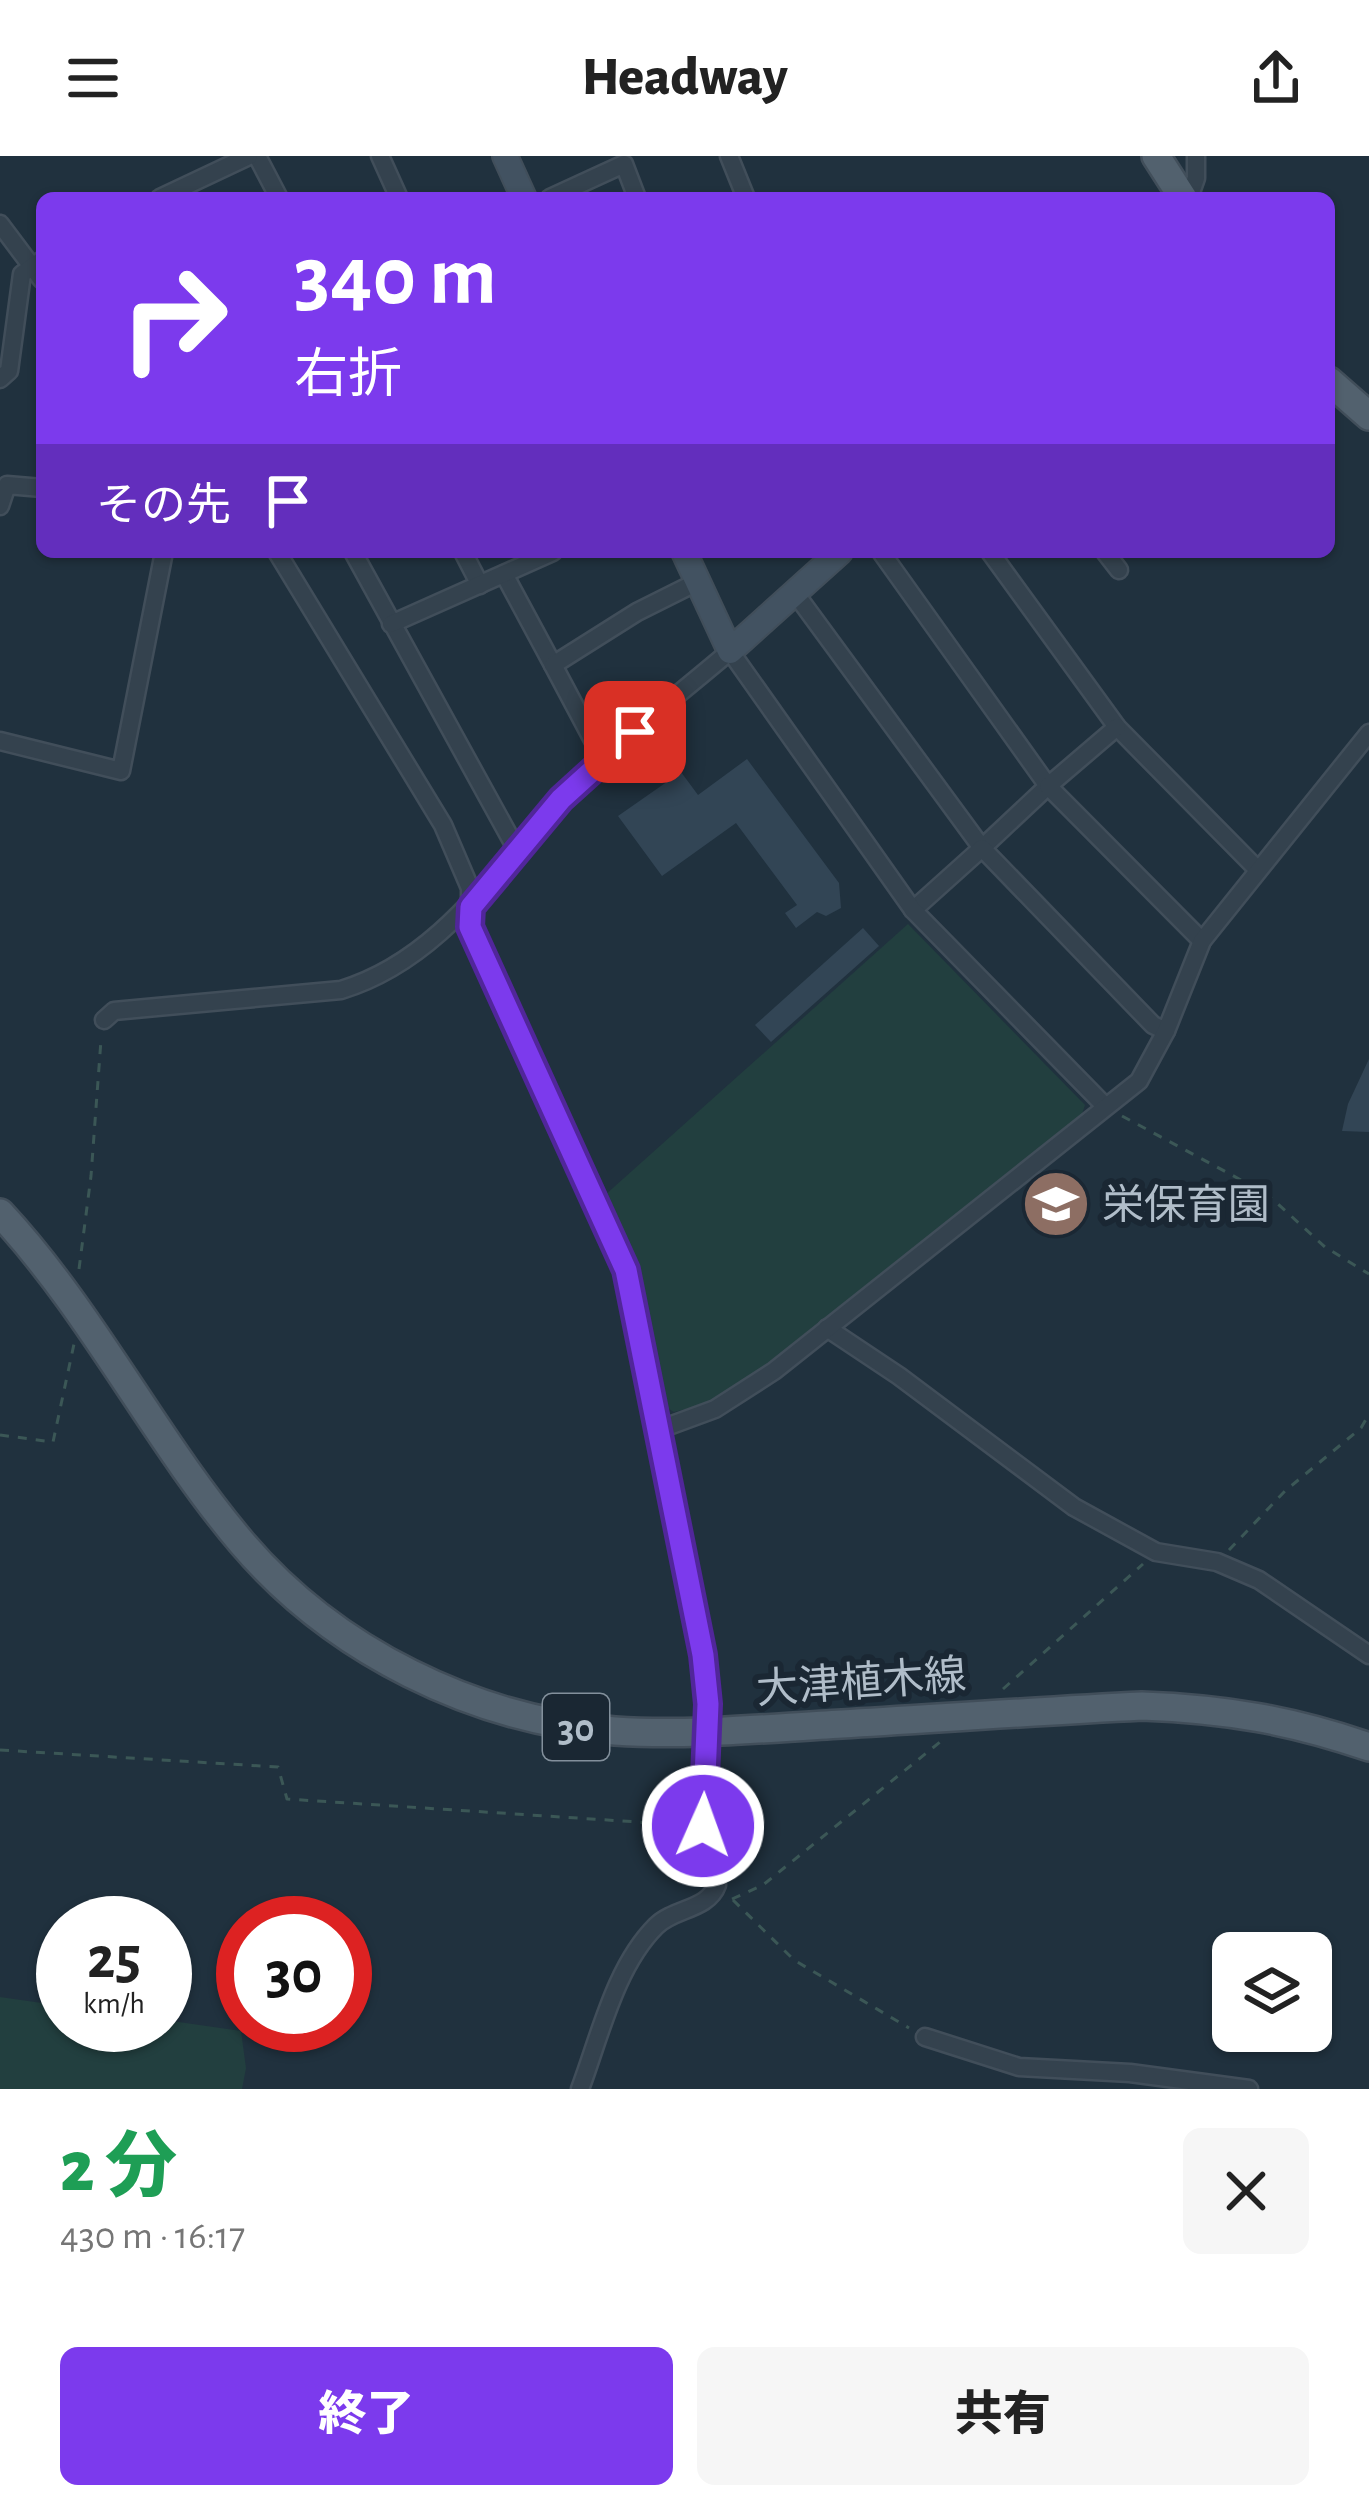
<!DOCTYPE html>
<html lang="ja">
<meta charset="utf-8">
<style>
:root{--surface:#fff;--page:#f6f6f6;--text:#222;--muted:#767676;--accent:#7c3aed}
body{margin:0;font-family:"Alegreya Sans","Noto Sans JP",sans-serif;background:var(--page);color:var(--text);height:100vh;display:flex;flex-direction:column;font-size:45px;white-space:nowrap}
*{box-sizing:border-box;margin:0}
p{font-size:39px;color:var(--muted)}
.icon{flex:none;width:66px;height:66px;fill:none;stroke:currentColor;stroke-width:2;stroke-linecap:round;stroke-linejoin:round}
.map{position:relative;height:1933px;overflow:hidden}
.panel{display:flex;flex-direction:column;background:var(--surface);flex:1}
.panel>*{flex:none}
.guide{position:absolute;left:36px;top:36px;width:1299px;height:366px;border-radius:18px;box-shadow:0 3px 9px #0004;background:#7c3aed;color:#fff;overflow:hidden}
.controls{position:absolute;left:1212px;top:1776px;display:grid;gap:24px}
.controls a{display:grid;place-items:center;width:120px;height:120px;border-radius:18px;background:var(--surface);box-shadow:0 3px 9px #0004;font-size:60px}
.speed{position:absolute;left:36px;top:1740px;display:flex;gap:24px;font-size:60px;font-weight:700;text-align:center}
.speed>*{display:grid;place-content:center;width:156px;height:156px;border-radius:50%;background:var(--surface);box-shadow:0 3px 9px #0004;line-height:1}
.speed small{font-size:30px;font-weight:400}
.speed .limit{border:18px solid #d22;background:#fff;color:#111}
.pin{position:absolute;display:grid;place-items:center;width:102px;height:102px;color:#fff;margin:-51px;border-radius:24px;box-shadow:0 6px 18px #0006}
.me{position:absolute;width:132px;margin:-66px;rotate:2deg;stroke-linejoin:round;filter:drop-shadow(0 0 9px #0008)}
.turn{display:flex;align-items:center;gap:42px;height:252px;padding:0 60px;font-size:54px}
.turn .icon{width:156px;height:156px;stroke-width:2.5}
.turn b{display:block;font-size:84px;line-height:102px}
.then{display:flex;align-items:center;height:114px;padding:0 60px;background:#0003;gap:24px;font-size:45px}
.round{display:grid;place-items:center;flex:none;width:126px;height:126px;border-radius:18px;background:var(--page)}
.head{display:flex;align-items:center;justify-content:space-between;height:204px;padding:0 60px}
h1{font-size:72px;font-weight:800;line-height:90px;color:#1e9e55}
.action{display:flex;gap:24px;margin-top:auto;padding:24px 60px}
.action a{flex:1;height:138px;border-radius:18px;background:var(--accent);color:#fff;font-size:48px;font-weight:800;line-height:138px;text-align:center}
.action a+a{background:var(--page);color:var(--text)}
header{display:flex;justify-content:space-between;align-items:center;height:156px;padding:0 60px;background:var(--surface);font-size:54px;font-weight:800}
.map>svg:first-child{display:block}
.green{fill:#223f3f}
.building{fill:#324555}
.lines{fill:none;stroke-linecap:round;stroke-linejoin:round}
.street-casing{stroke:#414e5a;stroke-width:21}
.secondary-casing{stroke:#414e5a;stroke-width:28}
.primary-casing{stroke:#414e5a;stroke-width:32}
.path{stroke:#3b5756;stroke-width:3;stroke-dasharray:9 9;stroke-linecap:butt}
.street{stroke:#34424e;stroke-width:16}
.secondary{stroke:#425261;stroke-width:24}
.primary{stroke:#52616e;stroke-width:27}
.route-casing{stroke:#51269a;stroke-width:30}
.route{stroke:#7c3aed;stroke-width:21}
.labels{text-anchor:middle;stroke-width:12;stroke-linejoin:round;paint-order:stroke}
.shield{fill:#1a2733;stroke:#83909c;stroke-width:3}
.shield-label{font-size:39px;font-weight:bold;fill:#b0bdc9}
.poi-label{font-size:42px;fill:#b0bdc9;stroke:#1a2733;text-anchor:start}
.street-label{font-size:42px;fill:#b0bdc9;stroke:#1a2733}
</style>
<header><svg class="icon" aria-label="menu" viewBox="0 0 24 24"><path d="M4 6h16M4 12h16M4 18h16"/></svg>Headway<svg class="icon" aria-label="share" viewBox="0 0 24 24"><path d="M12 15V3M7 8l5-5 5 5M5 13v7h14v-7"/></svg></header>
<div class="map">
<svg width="1369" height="1933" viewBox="0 0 1369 1933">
<rect width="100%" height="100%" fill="#20313e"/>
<g class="green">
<path d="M908 768 1085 949 1082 958 767 1209 711 1247 674 1256 659 1247 635 1112 604 1040Z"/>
<path d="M0 1841 63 1850V1869H165V1864L241 1875 246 1912 242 1933H0Z"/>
</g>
<g class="building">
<path d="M747 603 839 727 841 752 826 760 817 756 796 772 785 757 797 749 736 667 662 720 618 660 681 616 698 639Z"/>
<path d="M863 772 879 790 771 886 755 869Z"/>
<path d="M1369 903V976L1342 975 1348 948Z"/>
</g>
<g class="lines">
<defs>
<g id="street">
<path d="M257 0 279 42"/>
<path d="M380 0 399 42"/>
<path d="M729 0 746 42"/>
<path d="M160 42 249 0"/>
<path d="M550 42 624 8 637 42"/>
<path d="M1189 42 1196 22V0"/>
<path d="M0 68 42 124"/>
<path d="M0 223 9 215 22 118 42 104"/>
<path d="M0 350 7 329 42 332"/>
<path d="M277 396 443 669 470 732V771L626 1114 703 1499 708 1548 703 1670 717 1729C708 1754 674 1752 656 1770 615 1811 600 1880 580 1933"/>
<path d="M353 396 518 696"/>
<path d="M463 396 480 429"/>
<path d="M990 396 1117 571 1257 713"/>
<path d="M1105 396 1119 414"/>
<path d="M504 418 553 509"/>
<path d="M795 437 982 692 1048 630 881 396"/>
<path d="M391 468 553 396"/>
<path d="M1117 571 1048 630 1202 785"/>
<path d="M0 585 121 615 164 396"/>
<path d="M603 603 553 509 637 456 697 426"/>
<path d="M913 754 982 692 1153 869 1166 875"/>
<path d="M104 864 114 855 341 834C440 804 495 714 562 642 613 588 674 543 730 495L913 754 1105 950"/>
<path d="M827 1172 899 1220 1074 1351 1156 1396 1217 1406 1259 1424 1369 1499"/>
<path d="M658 1274 715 1253 774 1215 1139 925 1166 875 1202 785 1369 577"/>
<path d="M925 1881 1019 1911 1130 1917 1249 1933"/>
</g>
<g id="secondary">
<path d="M505 0 524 42"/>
<path d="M684 396 730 495 840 396"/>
</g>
<g id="primary">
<path d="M1156 0 1183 42"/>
<path d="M1329 225 1369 260"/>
<path d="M0 1057C93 1157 154 1283 242 1387 334 1495 474 1564 615 1575 690 1580 767 1572 842 1568 942 1562 1042 1555 1142 1550 1225 1553 1291 1564 1369 1591"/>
</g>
</defs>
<use href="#street" class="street-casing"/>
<use href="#secondary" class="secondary-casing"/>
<use href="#primary" class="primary-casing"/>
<g class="path">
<path d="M1122 960 1267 1038 1325 1091 1369 1118"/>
<path d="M79 1113 91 1020 101 884"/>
<path d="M0 1279 53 1286 74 1188"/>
<path d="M1229 1394 1285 1335 1361 1272 1369 1258"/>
<path d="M1003 1533 1143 1408"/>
<path d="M0 1594 278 1611 287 1643 683 1669"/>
<path d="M732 1743 763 1729 940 1586"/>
<path d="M733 1744 794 1804 909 1872"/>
</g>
<use href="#street" class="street"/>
<use href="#secondary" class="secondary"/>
<use href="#primary" class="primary"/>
</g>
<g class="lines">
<defs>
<path id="route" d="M635 576 561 643 471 751 470 771 626 1114 703 1499 708 1548 703 1670"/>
</defs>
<use href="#route" class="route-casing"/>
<use href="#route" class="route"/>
</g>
<defs>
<symbol id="school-disc" viewBox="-11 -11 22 22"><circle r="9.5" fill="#8d6e63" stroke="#1a2733"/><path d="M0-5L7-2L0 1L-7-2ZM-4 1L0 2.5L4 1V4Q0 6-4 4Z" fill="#fff"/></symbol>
</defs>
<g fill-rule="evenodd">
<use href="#school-disc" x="1018" y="1010" width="76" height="76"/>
</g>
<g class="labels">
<rect class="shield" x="543" y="1538" width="66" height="66" rx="9"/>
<g class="shield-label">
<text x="576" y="1585">30</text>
</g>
<g class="poi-label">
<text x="1102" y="1063">栄保育園</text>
</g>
<g class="street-label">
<text transform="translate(861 1525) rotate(-4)" y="15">大津植木線</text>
</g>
</g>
</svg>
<div class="controls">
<a><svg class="icon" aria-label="layers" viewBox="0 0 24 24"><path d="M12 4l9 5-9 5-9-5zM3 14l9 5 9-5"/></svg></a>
</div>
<div class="speed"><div>25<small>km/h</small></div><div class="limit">30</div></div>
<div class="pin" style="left:635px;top:576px;background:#d93025"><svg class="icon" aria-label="arrive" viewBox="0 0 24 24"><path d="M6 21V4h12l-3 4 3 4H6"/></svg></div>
<svg class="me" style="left:703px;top:1670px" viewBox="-20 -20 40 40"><circle r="17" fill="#7c3aed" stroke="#fff" stroke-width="3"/><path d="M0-11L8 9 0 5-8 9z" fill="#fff"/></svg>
<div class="guide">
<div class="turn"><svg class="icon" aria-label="right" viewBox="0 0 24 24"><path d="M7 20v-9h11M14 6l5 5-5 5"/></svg><div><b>340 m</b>右折</div></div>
<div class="then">その先<svg class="icon" aria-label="arrive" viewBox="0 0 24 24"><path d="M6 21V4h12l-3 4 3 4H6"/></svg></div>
</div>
</div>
<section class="panel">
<div class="head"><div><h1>2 分</h1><p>430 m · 16:17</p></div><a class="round"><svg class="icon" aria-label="close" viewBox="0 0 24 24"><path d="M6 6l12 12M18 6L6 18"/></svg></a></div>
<div class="action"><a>終了</a><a>共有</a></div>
</section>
